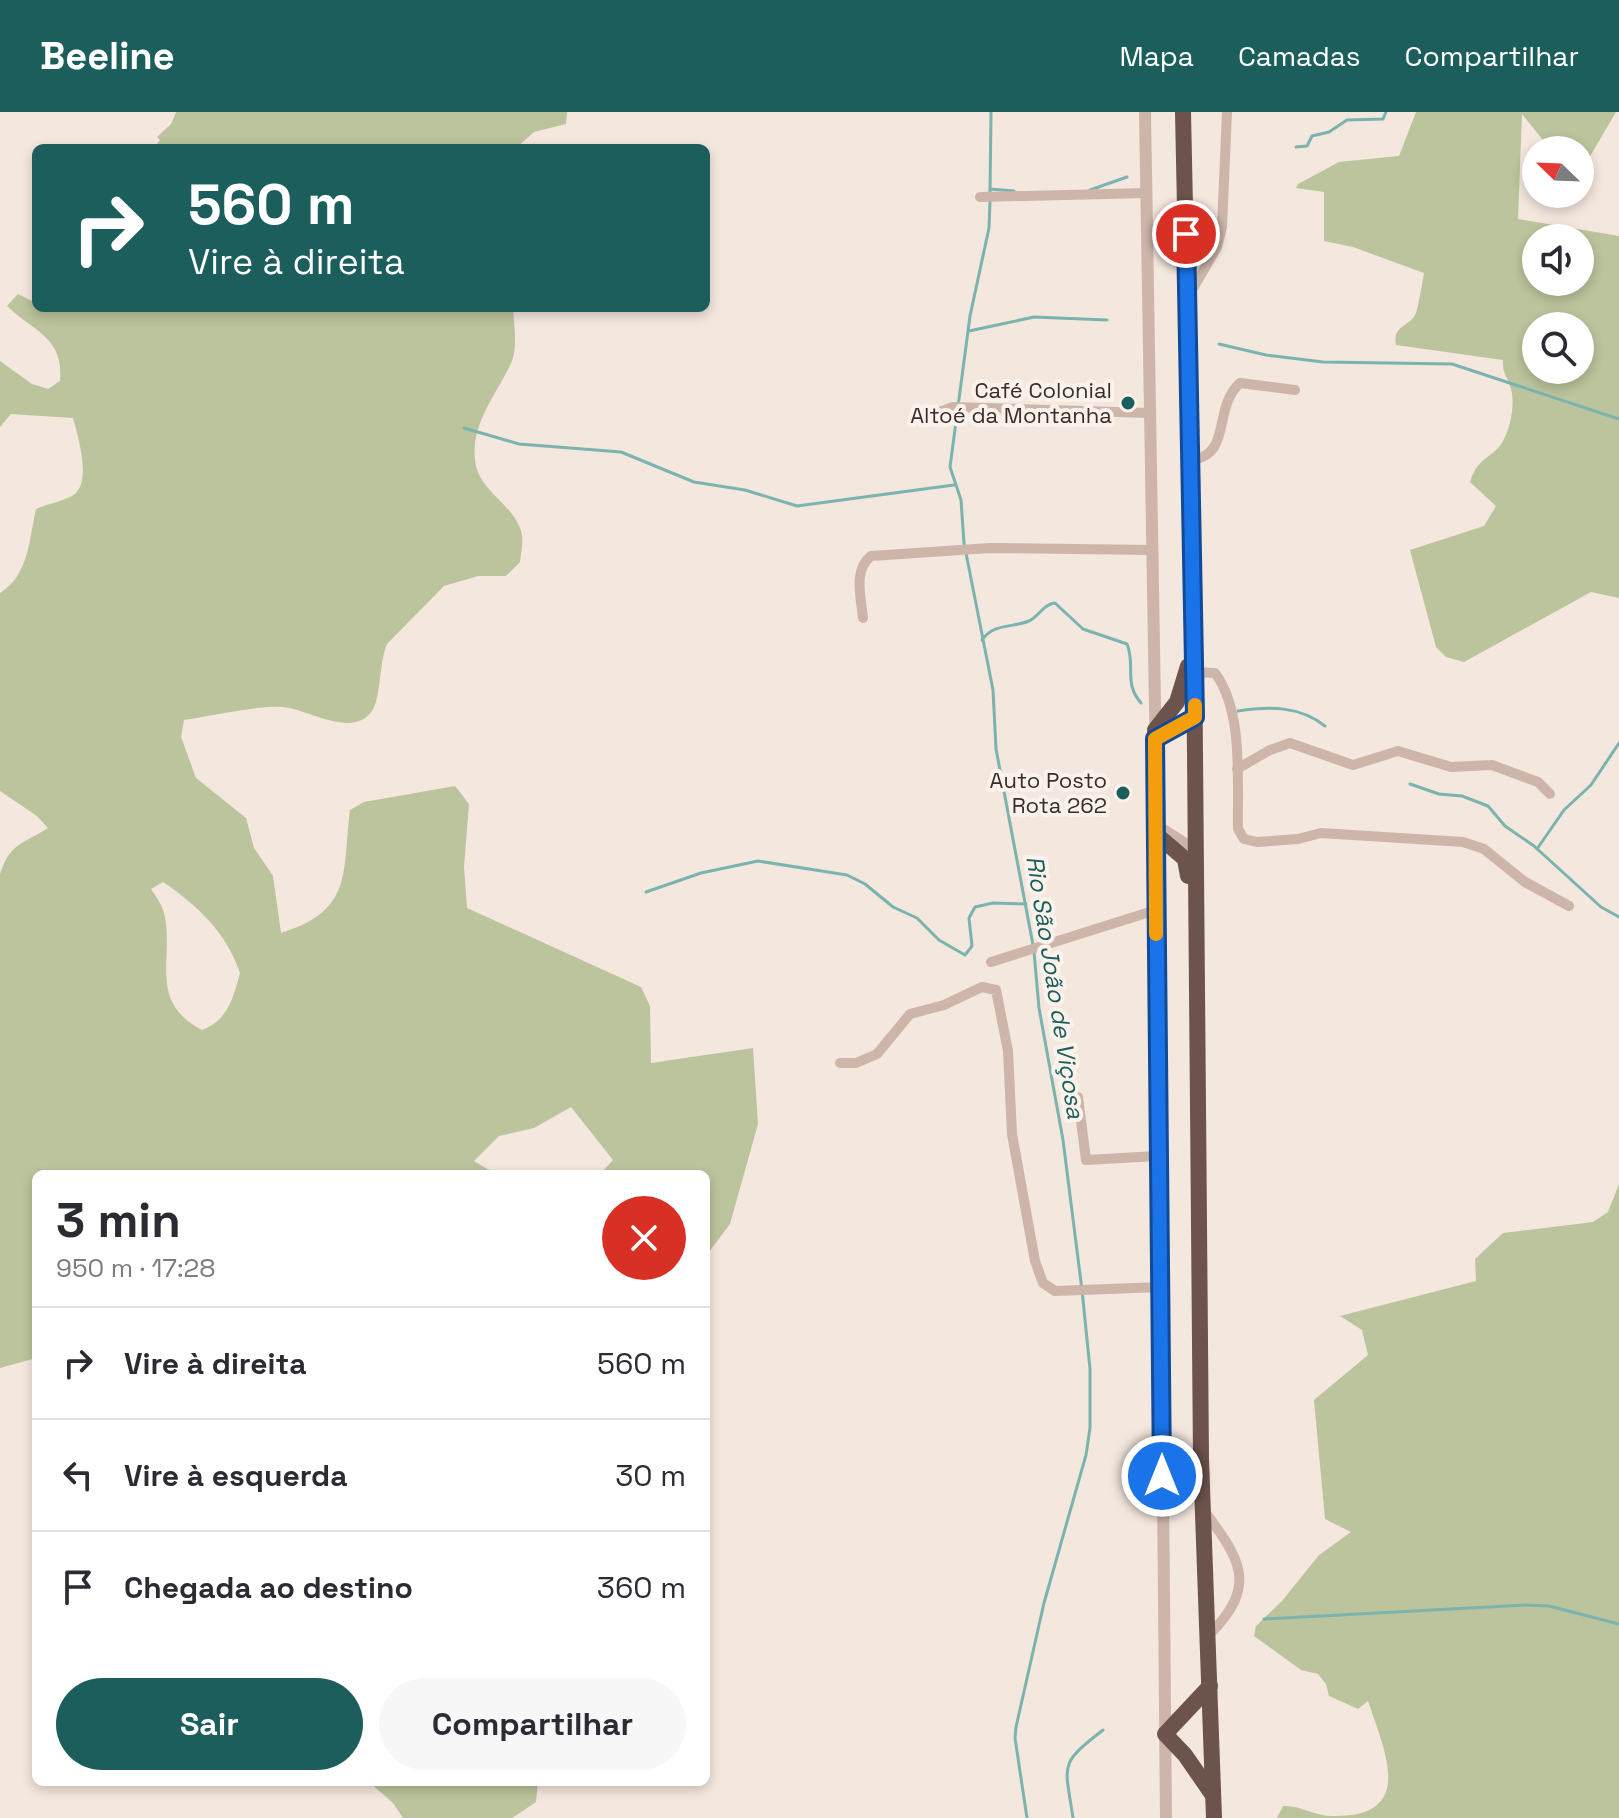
<!DOCTYPE html>
<html lang="pt">
<meta charset="utf-8">
<style>
:root{--surface:#fff;--page:#f7f7f7;--text:#2b2b33;--muted:#7c7c81;--line:#e1e1e2;--accent:#1c5e5c}
body{margin:0;font-family:"Space Grotesk",sans-serif;background:var(--page);color:var(--text);height:100vh;display:flex;flex-direction:column;font-size:30px;white-space:nowrap}
*{box-sizing:border-box;margin:0}
p{font-size:26px;color:var(--muted)}
.icon{flex:none;width:44px;height:44px;fill:none;stroke:currentColor;stroke-width:2;stroke-linecap:round;stroke-linejoin:round}
.map{position:relative;flex:1;overflow:hidden}
.sheet{position:absolute;left:32px;top:1058px;width:678px;height:616px;display:flex;flex-direction:column;background:var(--surface);border-radius:12px;box-shadow:0 4px 12px #0003}
.sheet>*{flex:none}
.banner{position:absolute;left:32px;top:32px;width:678px;height:168px;border-radius:12px;box-shadow:0 4px 12px #0003;background:#1c5e5c;color:#fff;overflow:hidden}
.needle{width:52px;rotate:293deg}
.controls{position:absolute;left:1522px;top:24px;display:grid;gap:16px}
.controls a{display:grid;place-items:center;width:72px;height:72px;border-radius:50%;background:var(--surface);box-shadow:0 4px 12px #0003;font-size:40px}
.pin{position:absolute;display:grid;place-items:center;width:68px;height:68px;color:#fff;margin:-34px;border:4px solid #fff;border-radius:50%;box-shadow:0 2px 8px #0007}
.me{position:absolute;width:88px;margin:-44px;rotate:0deg;stroke-linejoin:round;filter:drop-shadow(0 0 6px #0008)}
.turn{display:flex;align-items:center;gap:28px;height:168px;padding:0 24px;font-size:36px}
.turn .icon{width:104px;height:104px;stroke-width:2.5}
.turn b{display:block;font-size:56px;line-height:68px}
.round{display:grid;place-items:center;flex:none;width:84px;height:84px;border-radius:42px;background:var(--page)}
.head{display:flex;align-items:center;justify-content:space-between;height:136px;padding:0 24px}
h1{font-size:48px;font-weight:700;line-height:60px}
.primary-button{display:flex;gap:16px;margin-top:auto;padding:16px 24px}
.primary-button a{flex:1;height:92px;border-radius:48px;background:var(--accent);color:#fff;font-size:32px;font-weight:700;line-height:92px;text-align:center}
.primary-button a+a{background:var(--page);color:var(--text)}
ul{padding:0;list-style:none}
li{display:flex;align-items:center;gap:24px;height:112px;padding:0 24px;border-top:2px solid var(--line)}
li div{flex:1}
li b{display:block;font-size:30px}
li em{font-style:normal}
header{display:flex;align-items:center;gap:48px;box-sizing:border-box;height:112px;padding:0 40px;background:var(--accent);color:#fff}
header strong{font-size:38px}
nav{display:flex;gap:44px;margin-inline-start:auto;font-size:28px}
.map>svg:first-child{display:block}
.green{fill:#bbc49c;fill-rule:evenodd}
.lines{fill:none;stroke-linecap:round;stroke-linejoin:round}
.stream{stroke:#7bb3af;stroke-width:3}
.minor{stroke:#cdb5a9;stroke-width:10}
.tertiary{stroke:#cdb5a9;stroke-width:12}
.trunk{stroke:#6c534c;stroke-width:16}
.route-casing{stroke:#114b97;stroke-width:20}
.route{stroke:#1a73e8;stroke-width:14}
.slow{stroke:#f59e0b;stroke-width:14}
.poi-dot{fill:#1c5e5c;stroke:#fbf2eb;stroke-width:3}
.labels{text-anchor:middle;stroke-width:8;stroke-linejoin:round;paint-order:stroke}
.poi-label{font-size:22px;fill:#3a2d29;stroke:#fbf2eb;text-anchor:end}
.water-label{font-size:24px;font-style:italic;fill:#1c5e5c;stroke:#fbf2eb}
</style>
<header>
<strong>Beeline</strong>
<nav><a>Mapa</a><a>Camadas</a><a>Compartilhar</a></nav>
</header>
<div class="map">
<svg width="1619" height="1706" viewBox="0 0 1619 1706">
<rect width="100%" height="100%" fill="#f4e7de"/>
<g class="green">
<path d="M176 0H567L566 12 534 20 516 36H154L160 28 157 25 171 12Z"/>
<path d="M1416 0H1616L1585 53 1580 51V38H1551L1522 2 1518 107 1619 124V486L1591 480 1464 550 1446 545 1436 535 1410 438 1484 414 1496 394 1470 370C1479 342 1494 347 1504 327 1511 314 1515 291 1511 277 1508 265 1502 262 1503 248L1396 233C1392 213 1410 215 1416 201 1418 196 1423 168 1424 161L1353 135 1324 129V80L1296 76 1298 72 1339 50 1399 44ZM1536 126H1580V170H1536ZM1536 214H1580V258H1536Z"/>
<path d="M18 182 32 189 36 187V196H513C514 212 518 237 511 251 496 284 468 314 476 354 482 380 514 394 521 419 524 428 521 441 520 450L506 464H478L444 474 387 532C379 550 381 586 372 599 352 627 308 597 283 595 259 593 210 604 184 608L181 625 196 666 246 706 254 736 273 764 281 821C354 798 342 761 350 698L364 690 455 674 469 692 464 755 467 796 641 875 650 894 651 951 753 936 758 1012 730 1112 706 1144V1062H600L613 1048 571 995 534 1016 499 1024 474 1049 496 1062H36V1246L0 1256V762C10 731 23 732 48 716L37 704 0 679V481C29 463 29 428 36 397 47 392 61 390 72 384 93 373 78 324 73 306L11 302 0 315V249L32 272 48 277 60 269C64 224 33 220 7 194ZM163 770C197 793 227 821 240 861 233 887 228 908 202 918 149 890 173 850 165 805 163 794 157 786 151 777Z"/>
<path d="M1619 1072V1706H1277L1283 1694C1300 1693 1315 1704 1332 1704 1418 1706 1384 1638 1368 1589L1358 1597 1329 1584 1326 1572 1318 1562 1301 1558 1254 1524 1256 1514 1282 1489 1319 1443 1351 1420 1325 1407 1314 1288 1368 1243 1362 1218 1340 1204 1476 1169 1475 1147 1503 1121 1593 1110 1608 1100Z"/>
<path d="M369 1670H538L536 1690 512 1706H403L393 1691Z"/>
</g>
<g class="lines">
<g class="stream">
<path d="M1296 35 1307 34 1312 24 1329 20 1347 8 1383 7 1386 0"/>
<path d="M990 77 1014 79"/>
<path d="M1090 78 1127 65"/>
<path d="M990 81 991 0"/>
<path d="M990 89 989 116 970 204 950 355 961 388 964 431 993 578 996 637 1033 833"/>
<path d="M969 219 1034 205 1107 208"/>
<path d="M1219 232 1266 243 1323 250 1452 252 1619 307"/>
<path d="M464 316 519 332 621 340 694 370 745 378 797 394 954 373"/>
<path d="M982 528C994 511 1012 516 1029 509 1039 504 1044 492 1055 491L1083 517 1127 532C1136 554 1123 570 1141 591"/>
<path d="M1238 599C1269 594 1300 594 1325 614"/>
<path d="M1410 672 1439 682 1462 684 1488 694 1505 714 1534 734 1601 795 1619 805"/>
<path d="M1537 737 1564 698 1591 673 1619 631"/>
<path d="M646 780 701 761 758 749 847 763 865 772 893 795 917 806 939 828 965 843 972 834 969 806 975 795 993 791 1026 792"/>
<path d="M1264 1507 1525 1493 1549 1494 1619 1512"/>
<path d="M1027 1706 1015 1626 1016 1615 1044 1491 1086 1343 1090 1316V1257L1082 1178 1063 1028 1039 896 1034 840"/>
<path d="M1073 1706C1065 1651 1058 1653 1103 1618"/>
</g>
<g class="minor">
<path d="M980 85 1146 81"/>
<path d="M1188 185 1217 135 1222 115 1227 0"/>
<path d="M928 304 953 295 1150 301"/>
<path d="M1190 348C1233 344 1212 296 1240 271L1295 278"/>
<path d="M863 506C861 485 853 458 871 444L990 436 1153 438"/>
<path d="M1194 560 1215 561C1244 599 1237 672 1238 717L1244 727 1257 730 1298 727 1321 721 1463 730 1484 737 1525 770 1569 794"/>
<path d="M1237 657 1270 638 1290 631 1353 653 1398 639 1451 655 1492 653 1538 670 1550 682"/>
<path d="M991 850 1156 798"/>
<path d="M840 951H856L877 942 910 902 944 893 982 875 996 878 1008 939 1012 1022 1035 1149 1043 1171 1055 1179 1162 1175"/>
<path d="M1078 985 1086 1048 1158 1044"/>
<path d="M1203 1397C1239 1446 1260 1472 1209 1523"/>
</g>
<g class="tertiary">
<path d="M1145 0 1157 714 1166 1706"/>
<path d="M1155 627 1195 605"/>
<path d="M1157 714 1195 738"/>
</g>
<g class="trunk">
<path d="M1183 0 1194 525 1201 1347 1214 1706"/>
<path d="M1155 618 1177 590 1188 554"/>
<path d="M1157 723 1185 747 1188 764"/>
<path d="M1210 1574 1165 1622 1185 1643 1212 1682"/>
</g>
</g>
<g class="lines">
<defs>
<path id="route" d="M1162 1364 1155 627 1195 605 1186 122"/>
</defs>
<use href="#route" class="route-casing"/>
<use href="#route" class="route"/>
<path class="slow" d="M1156 822 1155 627 1195 605V593"/>
</g>
<g class="poi-dot">
<circle cx="1128" cy="291" r="8"/>
<circle cx="1123" cy="681" r="8"/>
</g>
<g class="labels">
<g class="poi-label">
<text x="1112" y="286">Café Colonial<tspan x="1112" dy="25">Altoé da Montanha</tspan></text>
<text x="1107" y="676">Auto Posto<tspan x="1107" dy="25">Rota 262</tspan></text>
</g>
<g class="water-label">
<text transform="translate(1055 875) rotate(81)" y="8">Rio São João de Viçosa</text>
</g>
</g>
</svg>
<div class="controls">
<a><svg class="needle" viewBox="-14 -14 28 28"><path d="M0-13l5 13h-10z" fill="#e53935"/><path d="M0 13l5-13h-10z" fill="#7c7c81"/></svg></a>
<a><svg class="icon" aria-label="sound" viewBox="0 0 24 24"><path d="M4 9h4l5-4v14l-5-4H4zM17 9q2 3 0 6"/></svg></a>
<a><svg class="icon" aria-label="search" viewBox="0 0 24 24"><circle cx="10" cy="10" r="6"/><path d="M15 15l6 6"/></svg></a>
</div>
<div class="pin" style="left:1186px;top:122px;background:#d93025"><svg class="icon" aria-label="arrive" viewBox="0 0 24 24"><path d="M6 21V4h12l-3 4 3 4H6"/></svg></div>
<svg class="me" style="left:1162px;top:1364px" viewBox="-20 -20 40 40"><circle r="17" fill="#1a73e8" stroke="#fff" stroke-width="3"/><path d="M0-11L8 9 0 5-8 9z" fill="#fff"/></svg>
<div class="banner">
<div class="turn"><svg class="icon" aria-label="right" viewBox="0 0 24 24"><path d="M7 20v-9h11M14 6l5 5-5 5"/></svg><div><b>560 m</b>Vire à direita</div></div>
</div>
<section class="sheet">
<div class="head"><div><h1>3 min</h1><p>950 m · 17:28</p></div><a class="round" style="background:#d93025;color:#fff"><svg class="icon" aria-label="close" viewBox="0 0 24 24"><path d="M6 6l12 12M18 6L6 18"/></svg></a></div>
<ul>
<li><svg class="icon" aria-label="right" viewBox="0 0 24 24"><path d="M7 20v-9h11M14 6l5 5-5 5"/></svg><div><b>Vire à direita</b></div><em>560 m</em></li>
<li><svg class="icon" aria-label="left" viewBox="0 0 24 24"><path d="M17 20v-9H6M10 6l-5 5 5 5"/></svg><div><b>Vire à esquerda</b></div><em>30 m</em></li>
<li><svg class="icon" aria-label="arrive" viewBox="0 0 24 24"><path d="M6 21V4h12l-3 4 3 4H6"/></svg><div><b>Chegada ao destino</b></div><em>360 m</em></li>
</ul>
<div class="primary-button"><a>Sair</a><a>Compartilhar</a></div>
</section>
</div>
